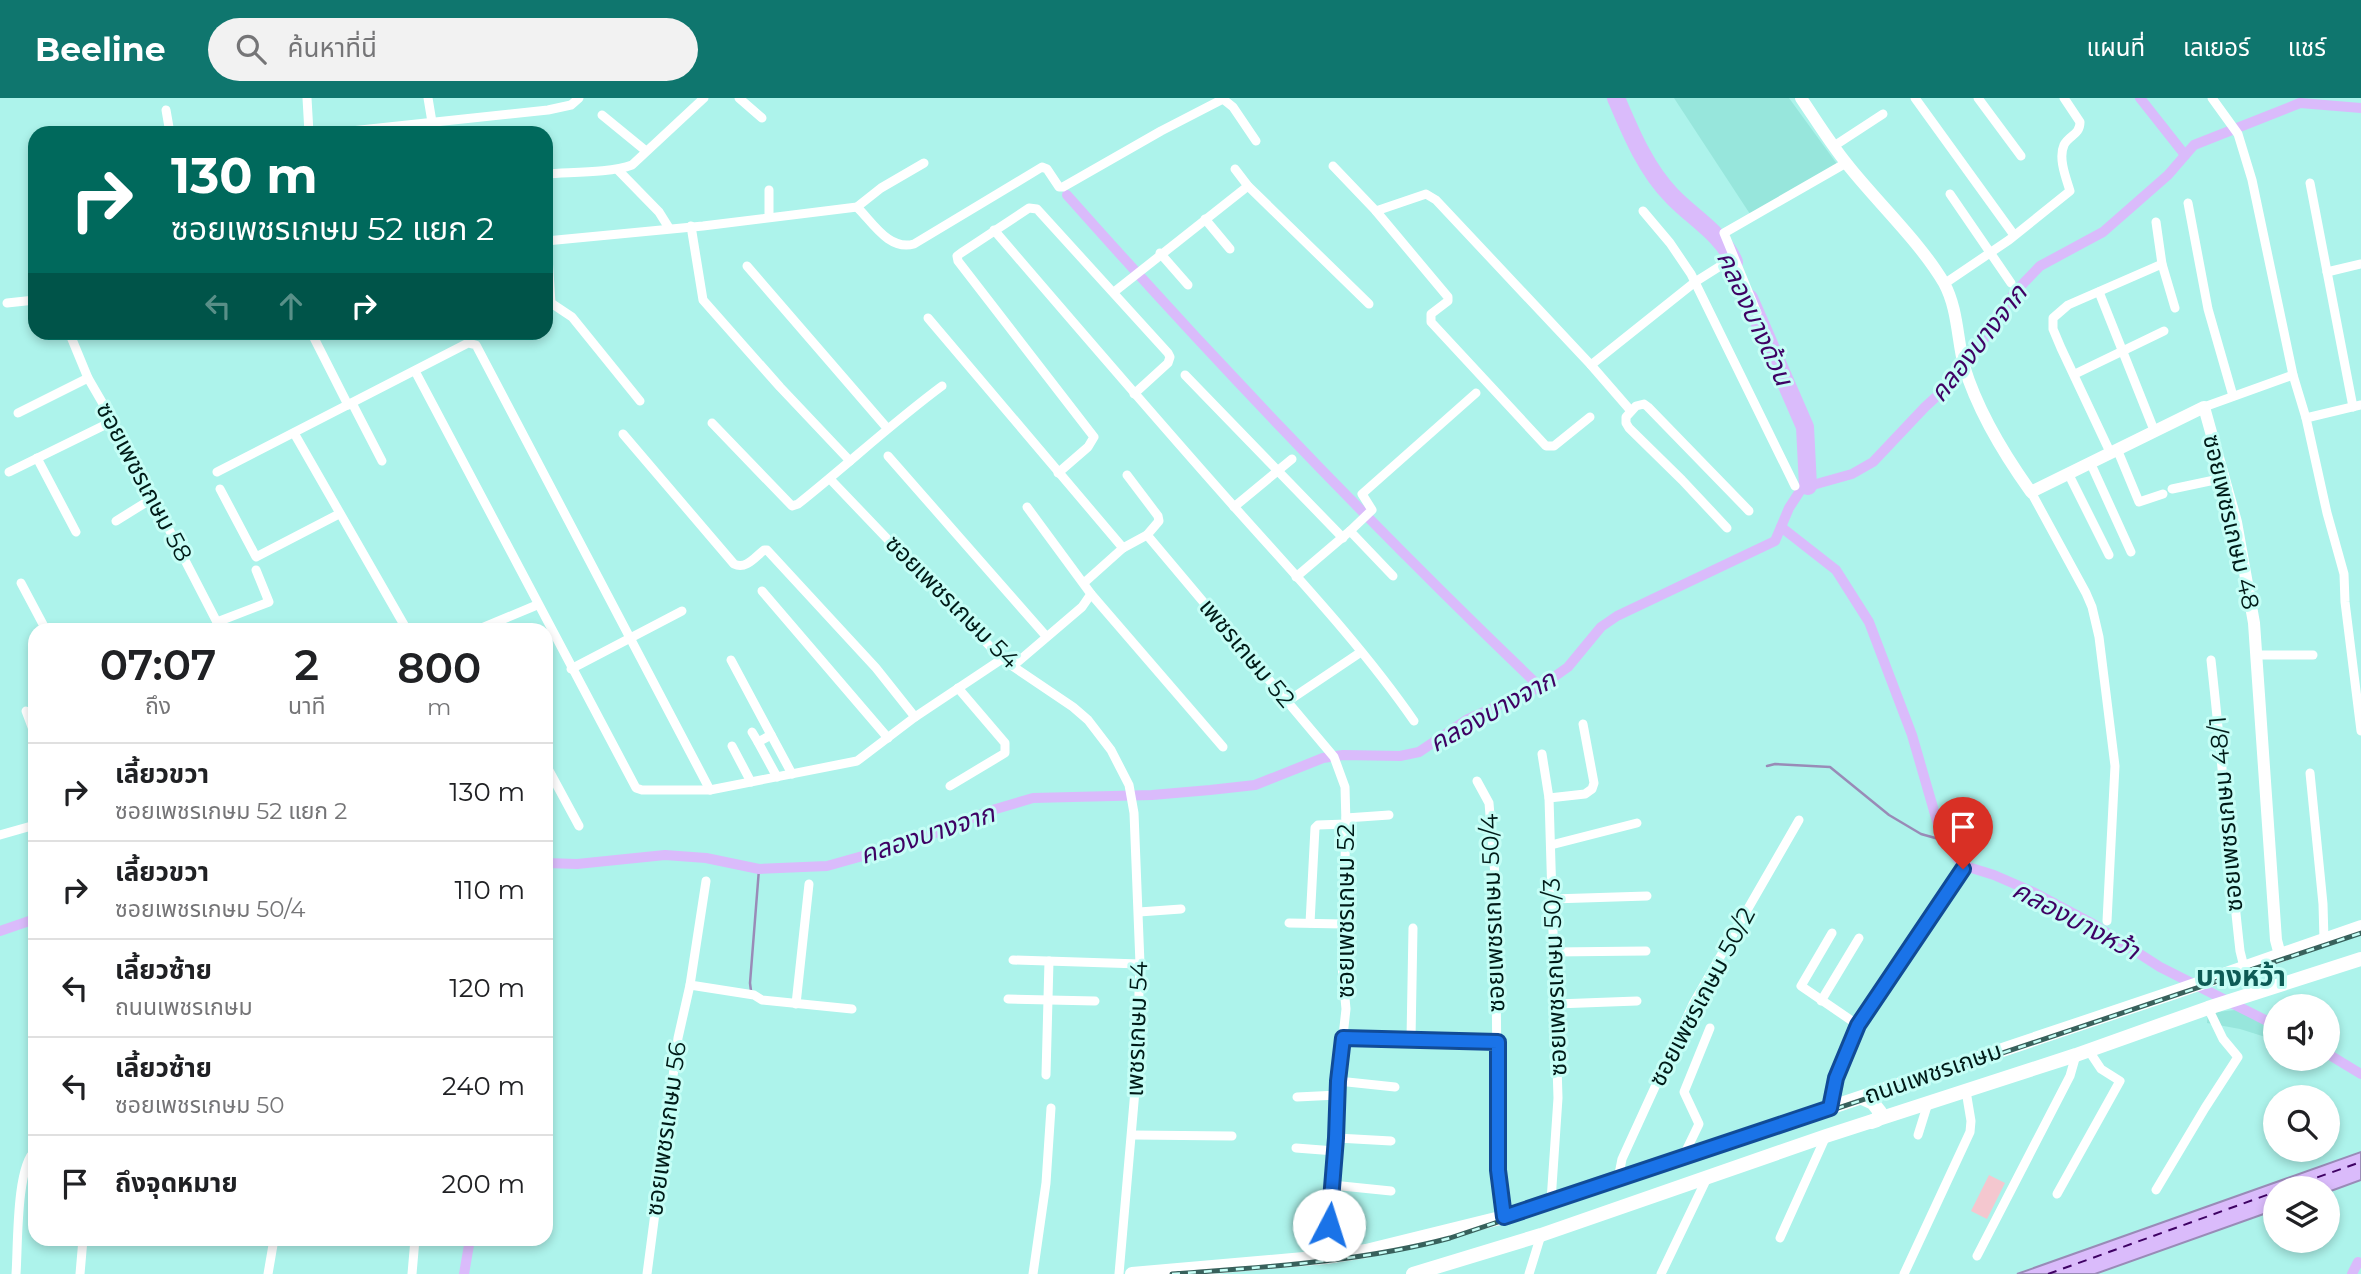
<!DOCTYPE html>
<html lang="th">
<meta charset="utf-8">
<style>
:root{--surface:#fff;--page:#f2f2f2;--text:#202124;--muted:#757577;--line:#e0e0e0;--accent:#0f766e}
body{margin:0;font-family:Montserrat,"Noto Sans Thai",sans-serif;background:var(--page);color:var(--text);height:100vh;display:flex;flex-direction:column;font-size:26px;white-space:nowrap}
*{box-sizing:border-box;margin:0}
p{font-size:23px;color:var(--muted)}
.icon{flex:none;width:38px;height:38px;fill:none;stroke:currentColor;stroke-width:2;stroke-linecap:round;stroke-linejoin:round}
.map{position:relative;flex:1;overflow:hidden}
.panel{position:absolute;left:28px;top:525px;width:525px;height:623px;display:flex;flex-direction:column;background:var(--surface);border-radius:21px;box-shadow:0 4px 10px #0003}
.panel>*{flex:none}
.hud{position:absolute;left:28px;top:28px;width:525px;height:214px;border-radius:21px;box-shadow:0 4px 10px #0003;background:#00695c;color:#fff;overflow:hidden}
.fabs{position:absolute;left:2263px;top:896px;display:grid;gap:14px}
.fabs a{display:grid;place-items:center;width:77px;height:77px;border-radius:50%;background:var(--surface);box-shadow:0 4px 10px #0003;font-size:35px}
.pin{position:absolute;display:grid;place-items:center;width:60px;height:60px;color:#fff;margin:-72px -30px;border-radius:50% 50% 50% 0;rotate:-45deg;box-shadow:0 0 7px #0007}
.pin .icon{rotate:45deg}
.me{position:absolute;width:77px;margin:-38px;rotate:5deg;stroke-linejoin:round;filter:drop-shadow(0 0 5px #0008)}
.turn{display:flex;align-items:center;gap:24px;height:147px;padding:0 28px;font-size:32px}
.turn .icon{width:91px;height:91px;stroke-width:2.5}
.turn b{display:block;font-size:49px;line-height:60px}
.lanes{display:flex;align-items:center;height:66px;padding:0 28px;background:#0003;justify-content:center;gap:35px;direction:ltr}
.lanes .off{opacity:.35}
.eta{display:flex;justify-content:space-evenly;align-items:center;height:119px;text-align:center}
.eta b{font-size:42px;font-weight:600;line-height:49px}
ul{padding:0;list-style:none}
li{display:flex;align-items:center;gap:21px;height:98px;padding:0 28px;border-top:2px solid var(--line)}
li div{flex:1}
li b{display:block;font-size:26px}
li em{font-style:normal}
header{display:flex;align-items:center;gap:42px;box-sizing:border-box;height:98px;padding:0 35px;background:var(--accent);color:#fff}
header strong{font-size:33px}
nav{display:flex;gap:38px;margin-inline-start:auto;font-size:24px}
.search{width:490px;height:63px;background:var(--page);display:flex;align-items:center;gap:18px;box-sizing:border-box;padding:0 24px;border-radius:38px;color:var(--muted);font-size:26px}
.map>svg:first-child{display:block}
.built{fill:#97e6dc}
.green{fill:#f4c7cf}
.water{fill:#dabbfb;stroke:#998bb7;stroke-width:2}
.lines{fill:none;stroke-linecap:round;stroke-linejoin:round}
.stream{stroke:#998bb7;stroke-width:2.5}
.canal{stroke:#dabbfb;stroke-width:10}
.river{stroke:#dabbfb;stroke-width:18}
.ferry{stroke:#3f0264;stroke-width:2;stroke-dasharray:9 7;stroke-linecap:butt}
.street{stroke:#fff;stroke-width:9}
.secondary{stroke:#fff;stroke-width:12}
.primary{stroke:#fff;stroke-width:14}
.rail-casing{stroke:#38615c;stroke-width:5}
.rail{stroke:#c6fef6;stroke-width:2.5;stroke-dasharray:8;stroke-linecap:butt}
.route-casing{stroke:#114b97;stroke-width:18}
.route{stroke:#1a73e8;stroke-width:12}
.labels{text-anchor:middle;stroke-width:6;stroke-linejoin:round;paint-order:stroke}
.street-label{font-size:24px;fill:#001b18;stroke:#c6fef6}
.water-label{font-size:26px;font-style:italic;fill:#3f0264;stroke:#c6fef6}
.quarter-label{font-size:28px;font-weight:bold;fill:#0d5b55;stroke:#c6fef6}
</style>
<header>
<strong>Beeline</strong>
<div class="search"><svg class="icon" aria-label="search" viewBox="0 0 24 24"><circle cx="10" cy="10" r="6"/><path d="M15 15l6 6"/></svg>ค้นหาที่นี่</div>
<nav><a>แผนที่</a><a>เลเยอร์</a><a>แชร์</a></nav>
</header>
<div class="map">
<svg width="2361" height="1176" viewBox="0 0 2361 1176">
<rect width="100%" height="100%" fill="#adf3eb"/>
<g class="built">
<path d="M1674 0H1789L1837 66 1750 116Z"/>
<path d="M2235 912 2275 921V942L2240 931 2207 925 2208 915Z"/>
</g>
<path class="green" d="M1989 1077 2005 1085 1987 1121 1971 1113Z"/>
<path class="water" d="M2361 1054V1082L2328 1094V1090H2275V1112L2095 1176H2017Z"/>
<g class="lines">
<g class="stream">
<path d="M1767 668 1775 666 1830 669 1889 717 1921 736 1946 743"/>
<path d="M751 893 750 885 759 771"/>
</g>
<g class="canal">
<path d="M2140 0 2185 57"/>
<path d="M1067 97C1218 267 1375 431 1540 589"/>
<path d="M1781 429 1836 472 1869 524 1912 637 1941 737 1958 761 1965 768 1994 777 2033 794 2093 826 2160 869 2275 927"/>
<path d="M546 765 577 766 665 757 706 760 759 771 827 768 916 743 989 713 1033 700 1152 697 1210 692 1255 687 1323 660 1343 657 1400 658 1419 654 1468 621 1540 589 1568 569 1601 529 1617 518 1775 443 1789 410 1802 390 1852 376 1873 364 1925 309 1948 288 1970 262 2015 194 2040 168 2103 134 2168 77 2194 47 2300 5 2361 10"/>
<path d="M0 833 35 821"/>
<path d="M2328 956 2361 976"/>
<path d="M464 1176 470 1141"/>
<path d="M2352 1176 2358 1164"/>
</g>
<g class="river">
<path d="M1616 0C1630 33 1646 72 1672 98 1693 120 1722 136 1734 164"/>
<path d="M1749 200 1805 329 1808 388"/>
</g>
<g class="ferry">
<path d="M2287 1090 2361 1064"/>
<path d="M2048 1176 2275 1094"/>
</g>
<g class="street">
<path d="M307 0 309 35"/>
<path d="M428 0 432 24"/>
<path d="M739 0 762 20"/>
<path d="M1915 0 2014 137"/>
<path d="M1978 0 2021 58"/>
<path d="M2212 0 2238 36 2252 82 2293 277 2306 320 2327 415 2344 476 2345 504 2361 633"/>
<path d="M166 12 170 35"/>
<path d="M602 17 646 53"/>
<path d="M332 35 548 12 571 7 579 0"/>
<path d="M1834 48 1883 16"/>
<path d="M1333 68 1376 113 1426 96 1436 102 1591 267 1695 184 1733 160"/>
<path d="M1235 71 1248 88 1369 206"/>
<path d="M618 72 659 114 669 130"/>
<path d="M546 76C571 74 610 75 632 67L704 0"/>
<path d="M2310 85 2353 309"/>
<path d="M769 92V119"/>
<path d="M1950 96 2011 185"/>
<path d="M2188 105 2208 211 2233 298"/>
<path d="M857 109C873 125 889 153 914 146L1042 69 1047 71 1059 89H1063L1161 33 1223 1 1233 9 1256 43"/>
<path d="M1376 113 1448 199V203L1431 216V224L1546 348H1554L1590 319"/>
<path d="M1643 113 1670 145 1691 176 1795 388"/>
<path d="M1205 121 1230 151"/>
<path d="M2156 124 2162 166 2175 210"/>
<path d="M691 128 703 202 780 289 850 363"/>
<path d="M994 132C1072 223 1150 314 1230 404 1293 475 1360 545 1414 623"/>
<path d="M546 143 703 128 857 109 881 90 924 65"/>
<path d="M547 143 551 205 572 219 640 303"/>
<path d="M1160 155 1188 187"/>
<path d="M747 168 887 330"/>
<path d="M2327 174 2361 166"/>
<path d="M1944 186 2009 142 2070 93C2066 80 2058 60 2064 47 2069 37 2080 37 2080 24L2064 0"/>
<path d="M1114 194 1248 88"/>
<path d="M2099 194 2154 332"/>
<path d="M7 205 35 202"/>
<path d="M1757 215 1724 135 1846 65"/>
<path d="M928 220 1123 450"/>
<path d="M69 234 88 280 113 323 221 532"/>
<path d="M311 234 348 307"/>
<path d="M1591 267 1631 313"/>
<path d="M415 273 636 690 642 692H710L857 663 915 619 1002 561"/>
<path d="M2075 276 2164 233"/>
<path d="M1185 277 1343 440"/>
<path d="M352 305 382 363"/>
<path d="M2204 309 2293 277"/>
<path d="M18 315 88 280"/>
<path d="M2306 320 2361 307"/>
<path d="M712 325 792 408 798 406C847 367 892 325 942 288"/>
<path d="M294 335 407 532"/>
<path d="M623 336 734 466C746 472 755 459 764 452H767L876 570 915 619"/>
<path d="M2117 351 2139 404 2163 396"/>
<path d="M2110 354 2061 250 2053 231V220L2068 207 2162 166"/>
<path d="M888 358 1046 538"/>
<path d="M37 360 76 434"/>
<path d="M2090 364 2131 454"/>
<path d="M9 374 113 323"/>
<path d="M217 374 468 245 476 247 710 692"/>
<path d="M1058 375 1088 349 1094 339 958 163 957 158 961 155 1029 110 1037 111 1168 255 1170 259 1168 265 1134 296"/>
<path d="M2068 375 2109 457"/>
<path d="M830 381 1002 561 1073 609 1088 622 1111 652 1129 687 1134 715 1140 866 1136 981 1119 1176"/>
<path d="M220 391 256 459 339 416"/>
<path d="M2172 391 2224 380"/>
<path d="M2031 394 2086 495 2092 509 2099 539 2115 668 2107 823"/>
<path d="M1027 409 1091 496 1223 649"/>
<path d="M1234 409 1292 361"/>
<path d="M116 423 153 400"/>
<path d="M1727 430 1682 382 1629 330 1626 325V319L1636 308 1644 306 1648 309 1749 413"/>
<path d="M1350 433 1393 478"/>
<path d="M1147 437 1334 659 1345 689 1346 726 1342 868 1346 911 1338 983 1337 1040 1326 1159"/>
<path d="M1296 479 1350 433 1372 412 1362 396 1476 295"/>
<path d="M1085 484 1123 450 1147 437 1159 423 1158 418 1127 377"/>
<path d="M21 485 46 532"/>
<path d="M762 493 888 640"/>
<path d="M217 524 269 504 256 472"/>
<path d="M477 532 537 507"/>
<path d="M2256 557H2313"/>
<path d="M731 562 792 676"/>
<path d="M2211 562C2222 659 2229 756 2240 853L2244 869"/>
<path d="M1013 568 1082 509 1091 496"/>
<path d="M571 571 682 513"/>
<path d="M1288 603 1361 554"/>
<path d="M26 613 35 637"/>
<path d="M752 634 758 644"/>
<path d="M771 637 758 644 777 679"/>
<path d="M732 648 751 684"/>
<path d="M1542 656 1549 700 1558 1000 1551 1103"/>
<path d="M546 667 579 728"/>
<path d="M2310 675 2323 806 2324 842"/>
<path d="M1477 683 1489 705 1495 778 1498 1072 1504 1119"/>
<path d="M950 688 1005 655V645L958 590"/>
<path d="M1549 700 1585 696 1592 691 1594 685 1583 626"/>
<path d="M1346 720 1389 717"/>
<path d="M0 737 35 727"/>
<path d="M1551 747 1637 725"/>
<path d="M1552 801 1647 798"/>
<path d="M1139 814 1181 811"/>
<path d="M1289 825 1344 826"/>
<path d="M1310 825 1315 730 1318 727 1346 726"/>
<path d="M1832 835 1801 888 1858 927"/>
<path d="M1554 854 1646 853"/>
<path d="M1013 862 1140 866"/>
<path d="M690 887 754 897 762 902 852 911"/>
<path d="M1008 901 1095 903"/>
<path d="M1821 903 1859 840"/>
<path d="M796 906 809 786"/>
<path d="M1556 906 1637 903"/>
<path d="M1343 940 1498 944"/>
<path d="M1411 941 1413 830"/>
<path d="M1046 977 1049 863"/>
<path d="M1338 983 1395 989"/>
<path d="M1297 999 1338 997"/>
<path d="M1830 1010 1836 980 1858 927 1963 771"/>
<path d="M1132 1037 1232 1038"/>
<path d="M1918 1037 1928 1005"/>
<path d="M1337 1040 1391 1043"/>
<path d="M1296 1050 1335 1053"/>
<path d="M1683 1059 1699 1026 1684 994 1710 930"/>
<path d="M1618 1081 1622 1061 1693 906 1799 722"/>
<path d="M1332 1087 1391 1093"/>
<path d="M2156 1092 2205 1010 2238 959 2223 941 2208 910"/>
<path d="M2057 1096 2120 983 2101 971 2089 953"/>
<path d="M1780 1140 1826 1038"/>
<path d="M1977 1158 2070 978 2076 957"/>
<path d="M16 1176C18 1150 16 1068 35 1053"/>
<path d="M80 1176 83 1141"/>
<path d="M268 1176 274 1141"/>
<path d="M412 1176 415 1141"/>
<path d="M647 1176 678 940 690 887 706 783"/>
<path d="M1033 1176 1046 1085 1051 1010"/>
<path d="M1529 1176 1541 1137"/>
<path d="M1661 1176 1707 1080"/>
<path d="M1904 1176 1970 1034 1971 1023 1966 993"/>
</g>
<path class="secondary" d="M1801 0C1816 22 1830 45 1847 66 1876 103 1920 144 1944 185 1958 211 1957 240 1964 268 1978 314 2003 355 2031 394L2204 309 2236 424 2254 525 2276 842 2280 857"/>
<g class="primary">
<path d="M1862 1000 1873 1005 1880 1014 1877 1022 1871 1024"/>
<path d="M1132 1176 1326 1159 1366 1153 1504 1119 2178 893 2361 829"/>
<path d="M1413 1176 1541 1137 1826 1038 2076 957 2208 910 2361 861"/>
</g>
<defs>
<path id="rail" d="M1172 1176C1265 1169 1360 1164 1450 1140L2361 835"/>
</defs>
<use href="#rail" class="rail-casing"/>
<use href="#rail" class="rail"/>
</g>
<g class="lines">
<defs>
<path id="route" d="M1329 1127 1336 1040 1338 983 1343 940 1498 944V1072L1504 1119 1830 1010 1836 980 1858 927 1963 771"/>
</defs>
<use href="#route" class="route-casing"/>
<use href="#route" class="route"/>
</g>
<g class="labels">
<g class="street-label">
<text transform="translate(144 384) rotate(62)" y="8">ซอยเพชรเกษม 58</text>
<text transform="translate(2231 424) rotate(77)" y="8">ซอยเพชรเกษม 48</text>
<text transform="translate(952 504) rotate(45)" y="8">ซอยเพชรเกษม 54</text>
<text transform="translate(1247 555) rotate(50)" y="8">เพชรเกษม 52</text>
<text transform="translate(2226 716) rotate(-95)" y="8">ซอยเพชรเกษม 48/1</text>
<text transform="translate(1346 813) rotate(-90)" y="8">ซอยเพชรเกษม 52</text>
<text transform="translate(1493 815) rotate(-92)" y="8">ซอยเพชรเกษม 50/4</text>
<text transform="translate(1555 879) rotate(-92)" y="8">ซอยเพชรเกษม 50/3</text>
<text transform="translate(1702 899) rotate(-62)" y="8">ซอยเพชรเกษม 50/2</text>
<text transform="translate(1137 931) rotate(-88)" y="8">เพชรเกษม 54</text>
<text transform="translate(1933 975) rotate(-19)" y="8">ถนนเพชรเกษม</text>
<text transform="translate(666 1031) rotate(-82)" y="8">ซอยเพชรเกษม 56</text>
</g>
<g class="water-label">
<text transform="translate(1755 220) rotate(65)" y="9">คลองบางด้วน</text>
<text transform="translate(1978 245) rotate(-52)" y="9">คลองบางจาก</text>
<text transform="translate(1492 613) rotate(-29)" y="9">คลองบางจาก</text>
<text transform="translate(927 736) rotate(-18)" y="9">คลองบางจาก</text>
<text transform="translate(2076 822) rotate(28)" y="9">คลองบางหว้า</text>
</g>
<g class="quarter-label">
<text x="2241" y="888">บางหว้า</text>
</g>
</g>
</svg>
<div class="fabs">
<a><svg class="icon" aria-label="sound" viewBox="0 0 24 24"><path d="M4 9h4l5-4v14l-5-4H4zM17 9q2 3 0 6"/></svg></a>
<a><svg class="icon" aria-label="search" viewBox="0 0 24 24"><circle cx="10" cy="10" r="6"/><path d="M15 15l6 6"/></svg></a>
<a><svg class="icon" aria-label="layers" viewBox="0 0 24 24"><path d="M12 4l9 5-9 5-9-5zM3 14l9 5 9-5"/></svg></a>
</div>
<div class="pin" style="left:1963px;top:771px;background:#d93025"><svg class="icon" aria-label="arrive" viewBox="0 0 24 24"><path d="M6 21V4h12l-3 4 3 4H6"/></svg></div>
<svg class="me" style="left:1329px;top:1127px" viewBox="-20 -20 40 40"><circle r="19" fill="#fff"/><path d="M0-13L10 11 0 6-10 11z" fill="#1a73e8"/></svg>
<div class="hud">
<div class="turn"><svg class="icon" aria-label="right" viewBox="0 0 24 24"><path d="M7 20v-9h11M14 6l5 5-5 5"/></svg><div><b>130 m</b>ซอยเพชรเกษม 52 แยก 2</div></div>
<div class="lanes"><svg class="icon off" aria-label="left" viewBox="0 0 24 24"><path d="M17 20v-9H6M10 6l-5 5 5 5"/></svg><svg class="icon off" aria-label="ahead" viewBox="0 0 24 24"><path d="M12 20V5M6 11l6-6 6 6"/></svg><svg class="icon" aria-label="right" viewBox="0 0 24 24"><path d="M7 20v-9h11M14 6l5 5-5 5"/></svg></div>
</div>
<section class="panel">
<div class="eta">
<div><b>07:07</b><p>ถึง</p></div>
<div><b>2</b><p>นาที</p></div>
<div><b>800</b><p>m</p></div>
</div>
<ul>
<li><svg class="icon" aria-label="right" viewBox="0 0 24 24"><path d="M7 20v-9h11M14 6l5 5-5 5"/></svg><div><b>เลี้ยวขวา</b><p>ซอยเพชรเกษม 52 แยก 2</p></div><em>130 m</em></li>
<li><svg class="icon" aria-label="right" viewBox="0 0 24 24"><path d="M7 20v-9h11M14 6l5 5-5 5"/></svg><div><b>เลี้ยวขวา</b><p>ซอยเพชรเกษม 50/4</p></div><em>110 m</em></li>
<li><svg class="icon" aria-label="left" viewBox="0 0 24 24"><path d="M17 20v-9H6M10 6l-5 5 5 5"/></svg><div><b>เลี้ยวซ้าย</b><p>ถนนเพชรเกษม</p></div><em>120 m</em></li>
<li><svg class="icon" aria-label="left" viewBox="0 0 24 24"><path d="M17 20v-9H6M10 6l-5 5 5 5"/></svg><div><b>เลี้ยวซ้าย</b><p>ซอยเพชรเกษม 50</p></div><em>240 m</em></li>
<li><svg class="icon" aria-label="arrive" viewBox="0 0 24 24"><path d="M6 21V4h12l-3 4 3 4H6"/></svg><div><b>ถึงจุดหมาย</b></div><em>200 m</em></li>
</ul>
</section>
</div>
